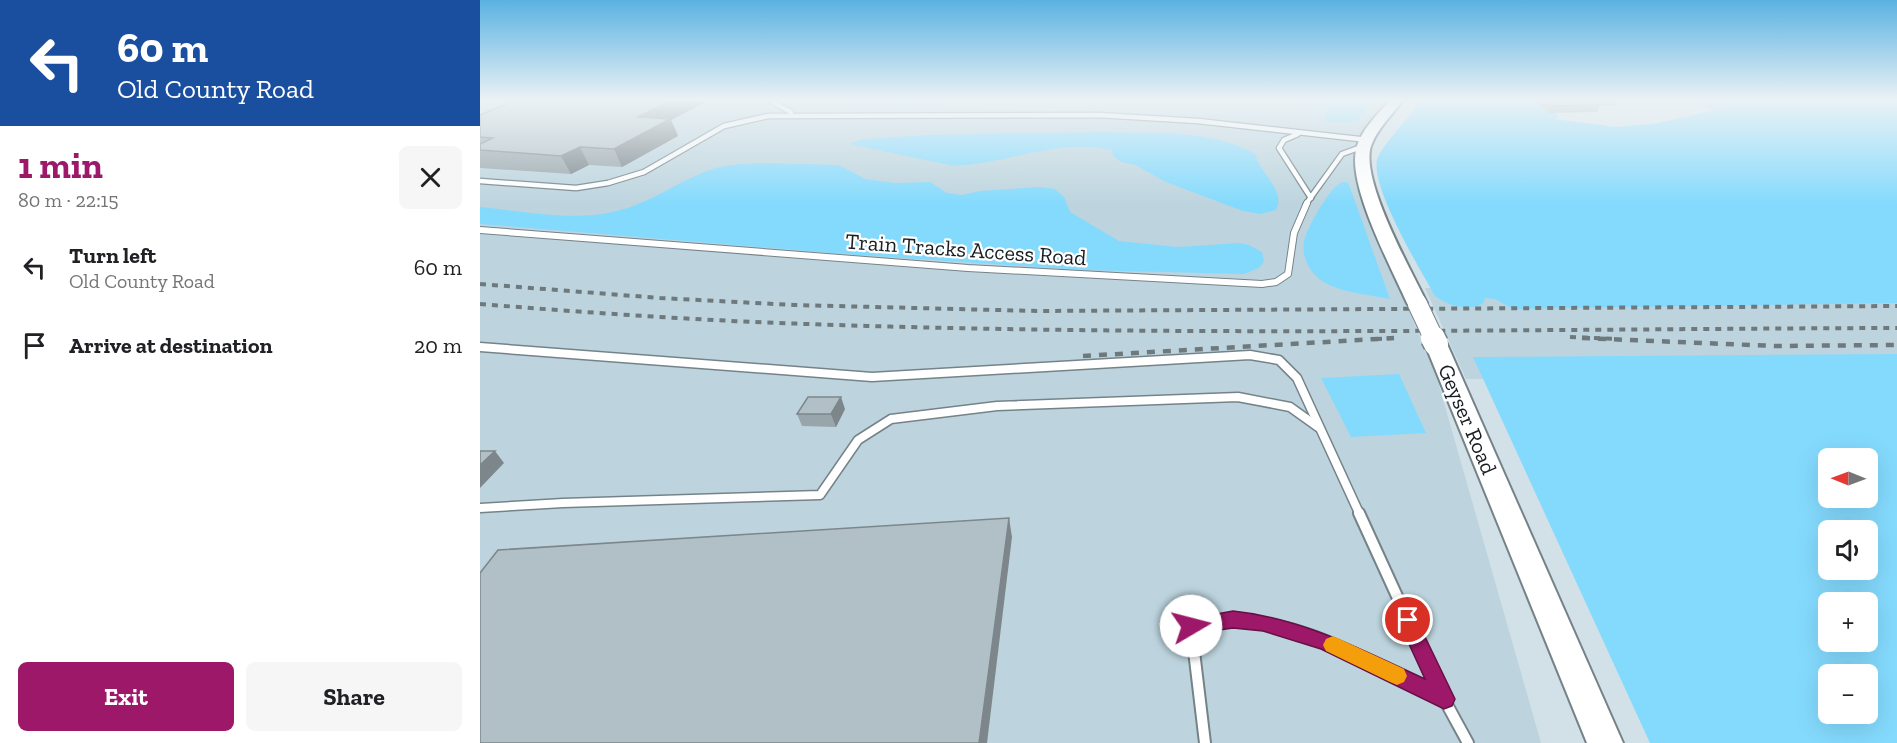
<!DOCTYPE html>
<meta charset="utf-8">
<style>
:root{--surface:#fff;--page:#f6f6f6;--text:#202124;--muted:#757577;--accent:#9d1869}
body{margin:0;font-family:"Zilla Slab",serif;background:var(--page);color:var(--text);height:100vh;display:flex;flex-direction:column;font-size:22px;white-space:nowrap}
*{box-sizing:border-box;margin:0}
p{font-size:20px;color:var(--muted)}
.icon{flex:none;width:33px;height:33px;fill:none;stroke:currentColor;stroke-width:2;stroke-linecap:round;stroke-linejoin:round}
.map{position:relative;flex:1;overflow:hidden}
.sheet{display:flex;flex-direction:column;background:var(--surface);width:480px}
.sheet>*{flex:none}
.hud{background:#1a4fa0;color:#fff;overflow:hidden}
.needle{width:39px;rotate:271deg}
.tools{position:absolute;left:1338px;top:448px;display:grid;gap:12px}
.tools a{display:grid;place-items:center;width:60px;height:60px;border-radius:9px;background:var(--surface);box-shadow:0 6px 24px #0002;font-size:30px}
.pin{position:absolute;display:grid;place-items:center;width:51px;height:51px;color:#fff;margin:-26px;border:3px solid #fff;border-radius:50%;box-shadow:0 2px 6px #0007}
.me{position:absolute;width:66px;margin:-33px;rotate:82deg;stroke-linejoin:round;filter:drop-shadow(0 0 4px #0008)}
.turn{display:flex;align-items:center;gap:21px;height:126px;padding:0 18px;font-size:27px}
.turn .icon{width:78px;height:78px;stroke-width:2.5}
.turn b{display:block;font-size:42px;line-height:51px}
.round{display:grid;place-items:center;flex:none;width:63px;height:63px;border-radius:9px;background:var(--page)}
.head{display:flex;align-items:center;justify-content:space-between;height:102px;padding:0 18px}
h1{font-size:36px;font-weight:700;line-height:45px;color:var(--accent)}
.button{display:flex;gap:12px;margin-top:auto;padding:12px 18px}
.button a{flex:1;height:69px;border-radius:9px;background:var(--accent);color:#fff;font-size:24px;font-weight:700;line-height:69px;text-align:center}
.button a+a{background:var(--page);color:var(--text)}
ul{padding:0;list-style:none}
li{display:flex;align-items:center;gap:18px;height:78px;padding:0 18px}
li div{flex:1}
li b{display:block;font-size:22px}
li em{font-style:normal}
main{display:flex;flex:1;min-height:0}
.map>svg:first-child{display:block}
.built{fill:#bdd4de}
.green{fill:#84dafd;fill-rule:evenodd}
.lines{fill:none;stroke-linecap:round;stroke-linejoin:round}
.lane-far3-casing{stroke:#758389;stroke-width:7}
.lane-far2-casing{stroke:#758389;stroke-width:8}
.lane-far1-casing{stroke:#758389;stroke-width:11}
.lane-casing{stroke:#758389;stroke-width:14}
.secondary-casing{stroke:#758389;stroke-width:4}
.lane-far3{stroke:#fff;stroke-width:4.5}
.lane-far2{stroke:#fff;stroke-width:6}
.lane-far1{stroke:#fff;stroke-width:8}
.lane{stroke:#fff;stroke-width:10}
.secondary{fill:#fff;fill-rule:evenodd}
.rail-far1{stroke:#6e797d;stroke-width:4;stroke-dasharray:6 6;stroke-linecap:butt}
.rail{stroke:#6e797d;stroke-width:4.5;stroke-dasharray:8 8;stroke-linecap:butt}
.secondary-bridge-far1-casing{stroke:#758389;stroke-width:21;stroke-linecap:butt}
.secondary-bridge-casing{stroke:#758389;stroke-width:27;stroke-linecap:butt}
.secondary-bridge-far1{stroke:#fff;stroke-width:19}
.secondary-bridge{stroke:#fff;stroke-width:24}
.wall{fill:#98a5aa}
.shaded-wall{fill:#7c868b}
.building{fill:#b1c0c6;stroke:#7c868b;stroke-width:1.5}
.route{fill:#9d1869;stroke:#661044;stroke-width:1.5}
.slow{fill:#f59e0b}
.labels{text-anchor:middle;stroke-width:4.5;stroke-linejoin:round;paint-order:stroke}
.street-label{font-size:22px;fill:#181e20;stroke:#fff}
</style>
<main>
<section class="sheet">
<div class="hud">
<div class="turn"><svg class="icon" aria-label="left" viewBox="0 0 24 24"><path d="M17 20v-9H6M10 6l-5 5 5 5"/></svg><div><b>60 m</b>Old County Road</div></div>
</div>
<div class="head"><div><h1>1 min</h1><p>80 m · 22:15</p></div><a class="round"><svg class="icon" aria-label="close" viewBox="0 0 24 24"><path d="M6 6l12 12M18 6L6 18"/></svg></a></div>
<ul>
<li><svg class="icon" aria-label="left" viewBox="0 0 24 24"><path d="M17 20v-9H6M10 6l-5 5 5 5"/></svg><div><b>Turn left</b><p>Old County Road</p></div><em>60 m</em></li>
<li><svg class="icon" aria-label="arrive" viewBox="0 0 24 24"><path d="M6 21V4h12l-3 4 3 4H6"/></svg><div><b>Arrive at destination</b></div><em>20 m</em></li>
</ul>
<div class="button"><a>Exit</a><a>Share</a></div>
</section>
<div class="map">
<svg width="1417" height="743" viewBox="0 0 1417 743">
<rect width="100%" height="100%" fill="#d2e1e8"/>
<g class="built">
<path d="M0 100H908L881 132 874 166 907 257 957 378 1061 743H0Z"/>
<path d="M1417 286V382L986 379 945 288Z"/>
</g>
<g class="green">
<path d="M332 100H530L429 107 346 104Z"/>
<path d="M780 100H893L878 120 867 123 846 122 845 109Z"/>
<path d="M942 100H1079L1073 108 1078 117 1074 119 1136 127 1173 124 1235 110 1198 100H1417V303L1033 309 1015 299 1005 298 1003 304C987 311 968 306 955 296 940 269 891 188 897 160 900 147 933 113 942 100Z"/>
<path d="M625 132C674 134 731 129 775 154 781 175 806 190 796 210L780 214 763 211 686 182 655 165 641 162 633 156 632 150C579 138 526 164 474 166L369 144 383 139 447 135Z"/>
<path d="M279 163 359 165 385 179 415 183 450 182 467 193 482 195 500 191 560 187 575 189 584 197 590 212 639 241 698 247 759 243 769 245 782 252 784 262 779 268 764 274 603 270 363 254 0 224V207C44 211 94 222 137 211 171 203 198 181 230 170 246 164 263 164 279 163Z"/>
<path d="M868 182 910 299C887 294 853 293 836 276 827 267 822 255 824 242 825 231 849 189 859 184 861 182 864 182 868 182Z"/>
<path d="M1417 354V743H1170L993 357ZM1348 459H1388V498H1348ZM1348 531H1388V570H1348ZM1348 603H1388V642H1348ZM1348 675H1388V714H1348Z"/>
<path d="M919 374 946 433 871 437 841 378Z"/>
</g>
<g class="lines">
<defs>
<g id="lane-far3">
<path d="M289 100 311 112"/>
<path d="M818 134 804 140 799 148 831 198"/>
<path d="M0 181 96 188 128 183 164 172 244 126 288 116 619 115 718 121 888 140"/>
<path d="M826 204 862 154 884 146"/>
</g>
<path id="lane-far2" d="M0 230 488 268 782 284 796 282 808 274 814 233 827 203"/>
<g id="lane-far1">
<path d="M0 347 392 377 770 355 799 360 817 378 880 515"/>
<path d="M0 508 83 503 340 495 378 440 411 419 517 406 758 397 810 407 838 427"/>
</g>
<g id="lane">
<path d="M879 513 964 699 988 743"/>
<path d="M725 743 711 626C725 624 738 620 752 620 827 621 899 666 964 699"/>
</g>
<g id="secondary">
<path d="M910 100H923C912 115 897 129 891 146 880 180 931 270 947 303L944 307H930L927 303C911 267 868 187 876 150 880 131 898 114 910 100Z"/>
<path d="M956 338 964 339 967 344 1143 743H1107L945 344 948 339Z"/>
</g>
</defs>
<use href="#lane-far3" class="lane-far3-casing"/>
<use href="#lane-far2" class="lane-far2-casing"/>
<use href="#lane-far1" class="lane-far1-casing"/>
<use href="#lane" class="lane-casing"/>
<use href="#secondary" class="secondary-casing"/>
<use href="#lane-far3" class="lane-far3"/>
<use href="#lane-far2" class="lane-far2"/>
<use href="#lane-far1" class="lane-far1"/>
<use href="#lane" class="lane"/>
<use href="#secondary" class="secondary"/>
<g class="rail-far1">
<path d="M0 284 180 298 314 305 557 311 1417 306"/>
<path d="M0 304C99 312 199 319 299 323 671 337 1044 329 1417 328"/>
<path d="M1090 337 1136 339"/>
<path d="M896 339 914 338"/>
</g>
<g class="rail">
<path d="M1102 338 1295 346 1417 345"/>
<path d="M603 356 914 338"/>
</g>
<defs>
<path id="secondary-bridge-far1" d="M937 303 954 339"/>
<path id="secondary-bridge" d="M953 338 956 344"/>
</defs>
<use href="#secondary-bridge-far1" class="secondary-bridge-far1-casing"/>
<use href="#secondary-bridge" class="secondary-bridge-casing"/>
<use href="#secondary-bridge-far1" class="secondary-bridge-far1"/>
<use href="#secondary-bridge" class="secondary-bridge"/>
</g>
<g class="wall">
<path d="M36 100H227V101L191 120 198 136 142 167 109 165 91 174 0 168V115Z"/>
<path d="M1052 100H1137L1135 106H1119L1117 112 1069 113Z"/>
<path d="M365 409 356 427 322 426 317 414Z"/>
</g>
<g class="shaded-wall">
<path d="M191 100H227V101L191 120 198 136 142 167 134 149 158 117Z"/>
<path d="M100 147 109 165 91 174 81 156Z"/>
<path d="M361 397 365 409 356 427 351 414Z"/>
<path d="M15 451 24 463 0 488V465Z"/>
<path d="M529 518 532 537 507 743H499Z"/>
</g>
<g class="building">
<path d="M36 100H191L158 117 190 119 134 149 100 147 81 156 0 150V144L13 138 0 137V115Z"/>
<path d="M1063 100H1113L1119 105 1071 106Z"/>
<path d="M328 397H361L351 414H317Z"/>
<path d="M0 451H15L0 465Z"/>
<path d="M529 518 499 743H0V573L18 550Z"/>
</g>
<linearGradient id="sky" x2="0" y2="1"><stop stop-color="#5ab2e2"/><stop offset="0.49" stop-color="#ebf2f5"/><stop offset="1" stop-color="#ebf2f5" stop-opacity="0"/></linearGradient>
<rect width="1417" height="204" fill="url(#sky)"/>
<path class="route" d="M753 611C822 618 882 650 945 679L918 620 921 614 928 612 934 614 975 699 972 706 964 709 841 649 783 631 753 628 711 634 704 631 701 626 704 620Z"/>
<path class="slow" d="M853 636 924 669 927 676 924 682 917 685 910 682 846 651 843 645 846 639Z"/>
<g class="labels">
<g class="street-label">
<text transform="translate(486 249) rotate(4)" y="8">Train Tracks Access Road</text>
<text transform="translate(988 419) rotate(67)" y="8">Geyser Road</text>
</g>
</g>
</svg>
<div class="tools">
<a><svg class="needle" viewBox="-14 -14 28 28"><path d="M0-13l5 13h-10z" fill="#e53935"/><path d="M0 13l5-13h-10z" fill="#757577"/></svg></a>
<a><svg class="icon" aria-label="sound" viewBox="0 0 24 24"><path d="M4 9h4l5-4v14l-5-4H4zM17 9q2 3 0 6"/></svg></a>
<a>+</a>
<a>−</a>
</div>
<div class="pin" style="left:928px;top:620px;background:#d93025"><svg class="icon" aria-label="arrive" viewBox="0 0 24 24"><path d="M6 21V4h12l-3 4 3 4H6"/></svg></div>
<svg class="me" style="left:711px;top:626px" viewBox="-20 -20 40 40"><circle r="19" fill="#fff"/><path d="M0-13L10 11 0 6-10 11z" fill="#9d1869"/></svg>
</div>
</main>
